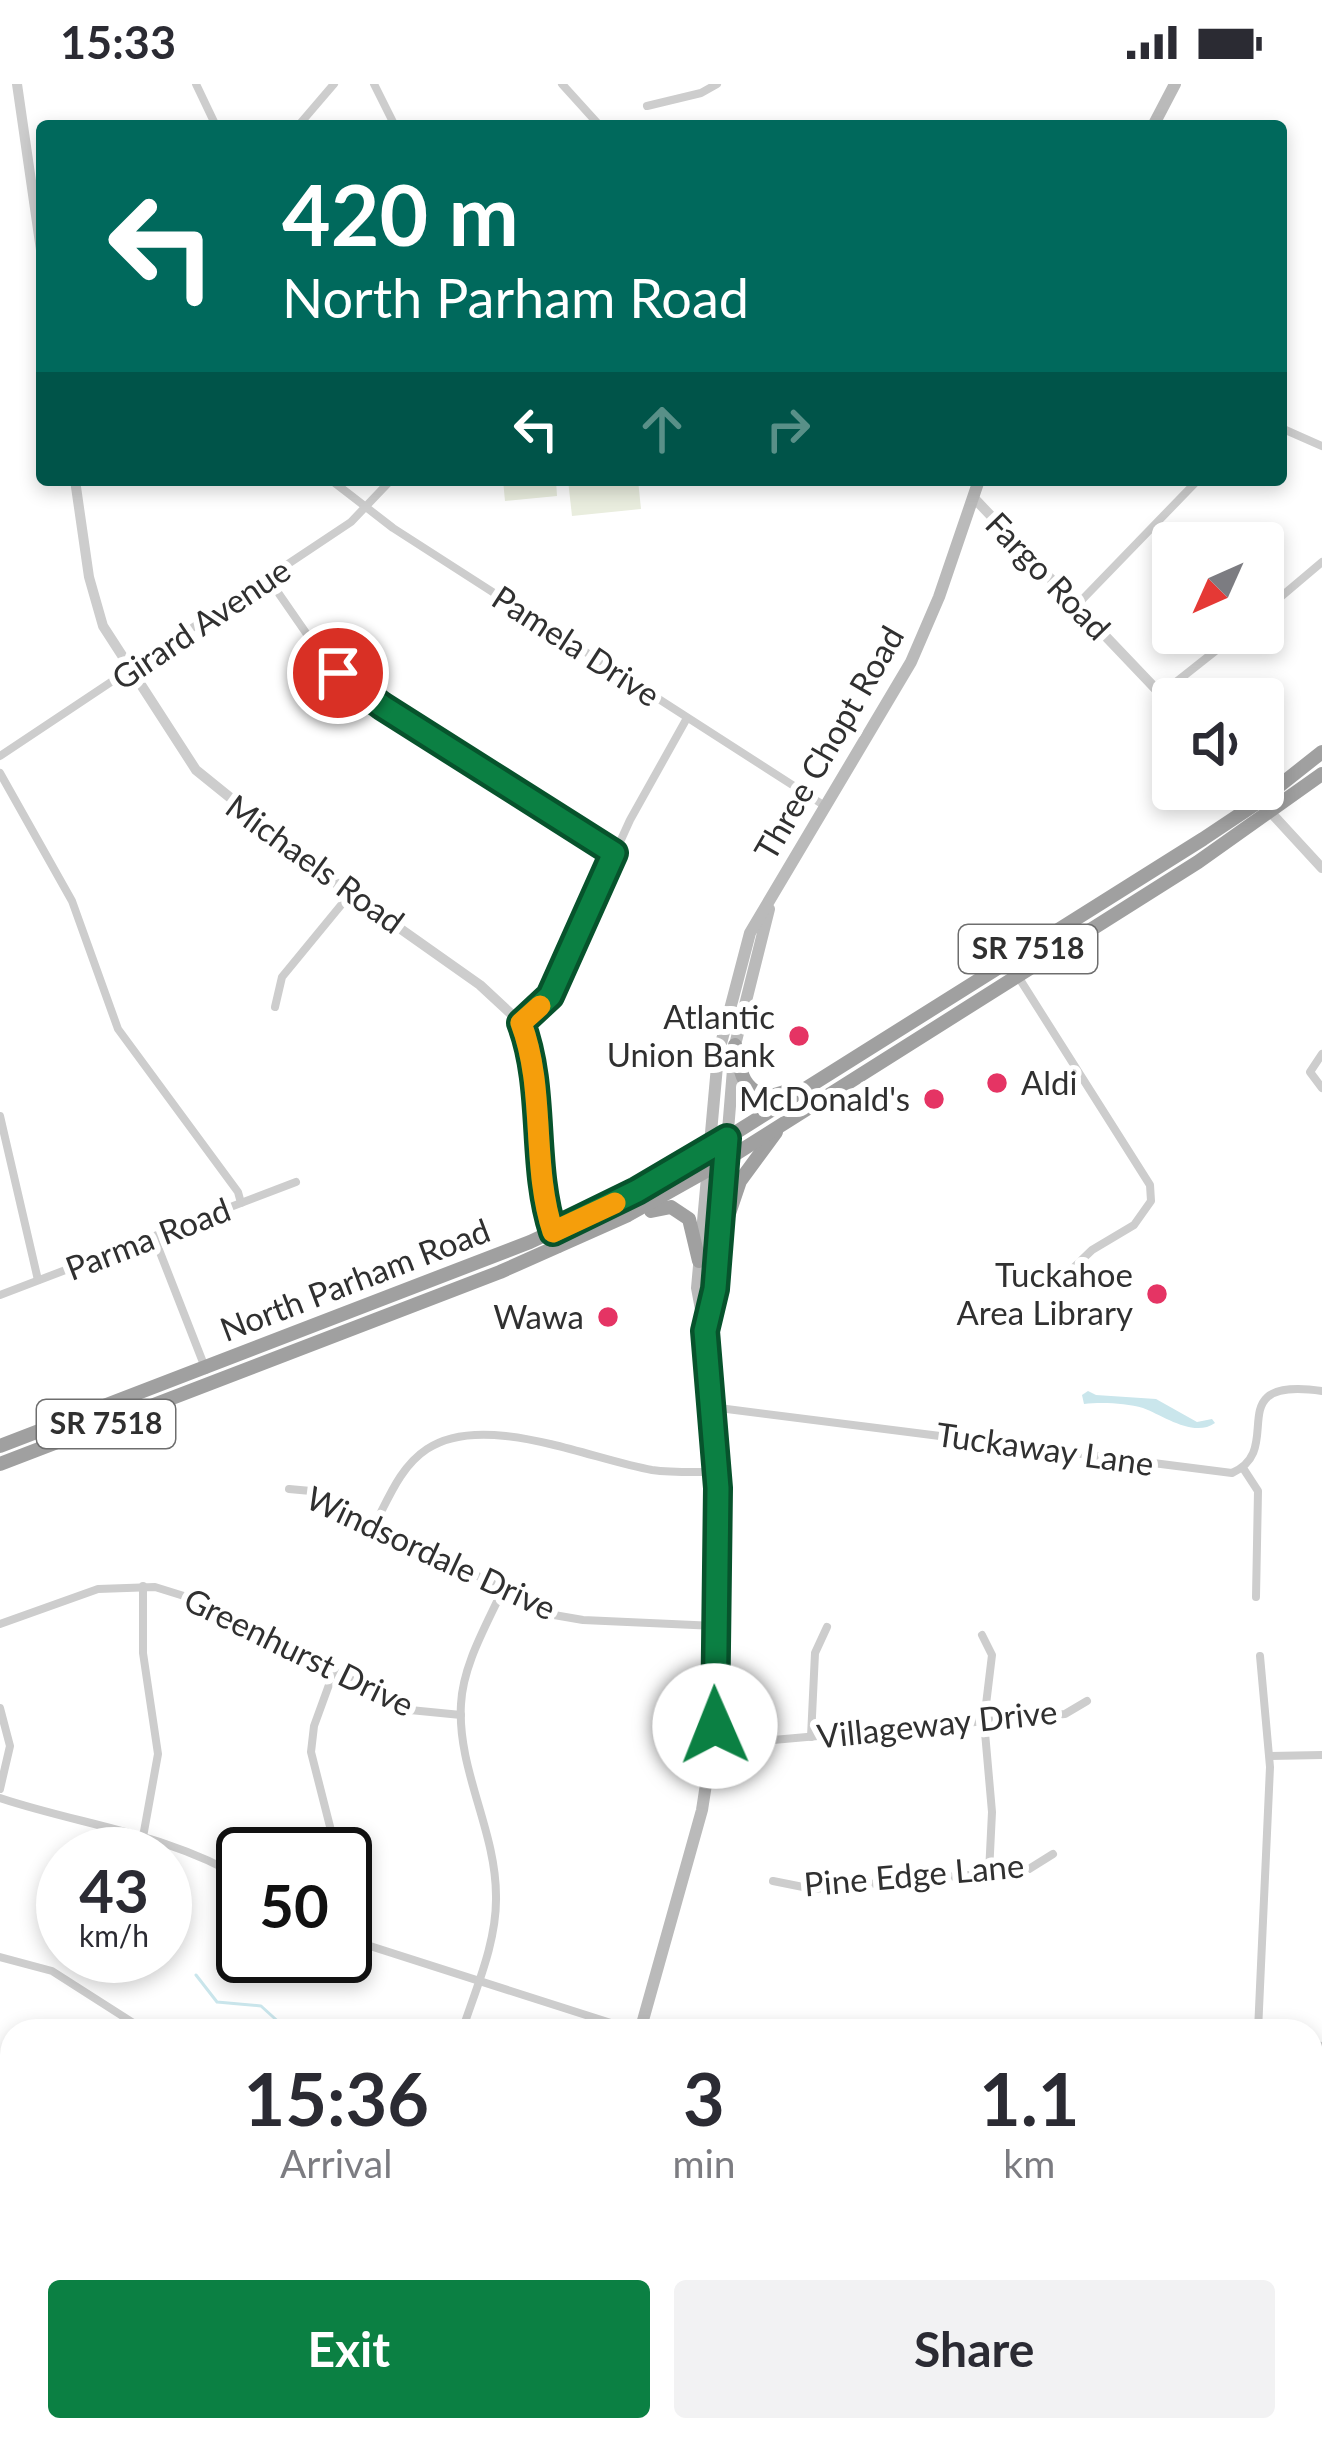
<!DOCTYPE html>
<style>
:root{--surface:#fff;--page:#f2f2f3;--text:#2b2b33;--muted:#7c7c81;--accent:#0b8043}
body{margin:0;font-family:Lato,sans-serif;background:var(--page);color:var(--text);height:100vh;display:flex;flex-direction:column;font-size:45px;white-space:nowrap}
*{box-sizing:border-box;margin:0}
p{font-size:39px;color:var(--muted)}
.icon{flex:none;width:66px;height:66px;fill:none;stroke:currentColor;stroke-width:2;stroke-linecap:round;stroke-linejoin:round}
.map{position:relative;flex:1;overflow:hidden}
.panel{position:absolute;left:0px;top:1935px;width:1323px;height:423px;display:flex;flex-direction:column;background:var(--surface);border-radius:36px 36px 0 0;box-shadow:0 6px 18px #0003}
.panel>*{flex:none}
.hud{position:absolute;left:36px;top:36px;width:1251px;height:366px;border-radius:12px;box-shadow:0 6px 18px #0003;background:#00695c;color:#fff;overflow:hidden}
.needle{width:78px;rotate:225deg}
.buttons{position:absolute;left:1152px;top:438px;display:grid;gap:24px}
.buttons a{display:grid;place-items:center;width:132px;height:132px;border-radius:12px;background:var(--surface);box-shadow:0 6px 18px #0003;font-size:60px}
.speed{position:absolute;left:36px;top:1743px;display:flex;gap:24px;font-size:60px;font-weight:700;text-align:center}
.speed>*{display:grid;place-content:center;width:156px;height:156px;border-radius:50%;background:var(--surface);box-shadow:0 6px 18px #0003;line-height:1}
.speed small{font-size:30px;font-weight:400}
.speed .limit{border:6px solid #111;border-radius:18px;background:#fff;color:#111}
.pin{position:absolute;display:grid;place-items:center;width:102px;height:102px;color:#fff;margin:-51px;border:6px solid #fff;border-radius:50%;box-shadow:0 3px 12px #0007}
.me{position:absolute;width:132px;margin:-66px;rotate:359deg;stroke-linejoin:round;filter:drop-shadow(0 0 9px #0008)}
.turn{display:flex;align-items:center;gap:42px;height:252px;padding:0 48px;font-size:54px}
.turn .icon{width:156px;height:156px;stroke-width:2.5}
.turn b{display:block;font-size:84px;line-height:102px}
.lanes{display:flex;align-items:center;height:114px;padding:0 48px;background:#0003;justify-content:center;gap:60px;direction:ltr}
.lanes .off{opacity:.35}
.eta{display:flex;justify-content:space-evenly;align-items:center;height:204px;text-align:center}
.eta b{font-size:72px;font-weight:700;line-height:84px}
.primary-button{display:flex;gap:24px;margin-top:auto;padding:24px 48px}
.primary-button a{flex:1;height:138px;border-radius:12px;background:var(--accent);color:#fff;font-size:48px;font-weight:700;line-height:138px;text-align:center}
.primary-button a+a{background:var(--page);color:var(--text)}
.status{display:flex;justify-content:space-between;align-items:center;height:84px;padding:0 60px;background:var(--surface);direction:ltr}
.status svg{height:33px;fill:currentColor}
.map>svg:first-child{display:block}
.green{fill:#e9edde}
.water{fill:#cae6ec}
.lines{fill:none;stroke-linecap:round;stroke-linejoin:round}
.stream{stroke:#cae6ec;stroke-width:3}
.minor{stroke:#cdcdcd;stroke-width:8}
.tertiary{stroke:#cdcdcd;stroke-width:10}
.secondary{stroke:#bababa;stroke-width:12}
.trunk{stroke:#a0a0a0;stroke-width:14}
.route-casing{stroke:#07532c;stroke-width:30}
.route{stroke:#0b8043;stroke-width:21}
.slow{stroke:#f59e0b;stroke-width:21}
.poi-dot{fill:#e53464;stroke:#fff;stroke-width:4.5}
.labels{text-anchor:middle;stroke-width:12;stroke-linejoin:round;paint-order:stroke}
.shield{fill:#fff;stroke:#6e6e6e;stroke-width:3}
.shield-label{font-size:30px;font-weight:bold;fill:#303030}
.street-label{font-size:33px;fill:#303030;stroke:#fff}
.poi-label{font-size:33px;fill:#303030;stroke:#fff;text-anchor:end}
</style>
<div class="status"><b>15:33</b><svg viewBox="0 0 49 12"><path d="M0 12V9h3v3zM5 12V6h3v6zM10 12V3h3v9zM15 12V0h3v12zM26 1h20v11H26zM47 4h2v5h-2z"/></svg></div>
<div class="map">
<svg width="1322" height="2356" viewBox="0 0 1322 2356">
<rect width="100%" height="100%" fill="#fff"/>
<g class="green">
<path d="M503 396H556L557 412 505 417Z"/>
<path d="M568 396H638L641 425 572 432Z"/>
</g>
<path class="water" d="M1088 1307 1096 1311 1156 1315 1197 1338 1212 1335 1215 1339C1194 1354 1164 1332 1143 1324 1126 1319 1101 1318 1084 1320L1082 1311Z"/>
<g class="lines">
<g class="stream">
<path d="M196 1891 217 1918 261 1922 283 1942 303 1947"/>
<path d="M681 2346 683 2356"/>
</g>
<g class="minor">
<path d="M196 0 216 42"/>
<path d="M374 0 395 42"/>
<path d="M562 0 600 42"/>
<path d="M647 22 701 9 717 0"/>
<path d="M298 42 334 0"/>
<path d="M1281 344 1322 362"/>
<path d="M331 396 393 444 825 722"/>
<path d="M268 494 322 572 356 604 614 769"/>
<path d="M1076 522 1198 396"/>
<path d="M1263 528 1322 478"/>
<path d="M1161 610 1238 549"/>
<path d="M0 672 351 438 391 396"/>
<path d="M0 689 72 817 118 945 238 1108 241 1119"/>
<path d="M1019 894 1150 1101 1151 1117 1134 1141 1092 1166 1065 1192 1032 1197"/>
<path d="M275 923 282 893 351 809"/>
<path d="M521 939 550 912 630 736 687 634"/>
<path d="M1322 970 1310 988 1322 1004"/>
<path d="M0 1032 38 1196"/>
<path d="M154 1153 206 1286"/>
<path d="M0 1211 296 1098"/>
<path d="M711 1323 1232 1389C1288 1365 1217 1292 1322 1307"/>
<path d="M1243 1384 1258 1407 1256 1513"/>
<path d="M289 1405 311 1407 554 1531 583 1536 716 1542"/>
<path d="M375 1440C389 1413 401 1382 427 1365 484 1327 589 1375 652 1386 673 1389 695 1388 716 1388"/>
<path d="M0 1540 98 1505 155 1503 200 1517 410 1626 461 1631"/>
<path d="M982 1551 992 1571 984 1637 992 1728 989 1789"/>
<path d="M334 1587 314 1642 311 1668 337 1770"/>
<path d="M0 1624 10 1662 0 1705"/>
<path d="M713 1652 773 1656 1042 1632 1065 1630 1087 1617"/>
<path d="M811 1653 815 1569 827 1543"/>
<path d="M1270 1672 1322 1671"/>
<path d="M0 1714C81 1741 170 1750 243 1795"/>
<path d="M143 1753 158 1670 143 1569V1502"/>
<path d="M773 1797 813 1805 1013 1787 1029 1785 1053 1770"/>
<path d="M345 1854 636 1947"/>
<path d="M0 1873 52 1887 146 1947"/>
<path d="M462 1947C476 1904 497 1858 496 1812 496 1746 457 1686 461 1620 463 1581 486 1542 502 1507"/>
<path d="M1258 1947 1270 1683 1260 1572"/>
<path d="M1311 1960 1322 1962"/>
<path d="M0 2106 12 2108"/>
<path d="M1311 2240 1322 2242"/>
<path d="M531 2346 551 2356"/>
<path d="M669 2346 671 2356"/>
<path d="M693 2346 695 2356"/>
<path d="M991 2346 1014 2356"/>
<path d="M0 2352 17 2356"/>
<path d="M288 2356 291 2346"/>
<path d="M921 2356 926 2346"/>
<path d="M1087 2356 1091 2346"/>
<path d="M1262 2356 1264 2346"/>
</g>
<g class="tertiary">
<path d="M17 0 42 173"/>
<path d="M75 396 89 493 103 542 196 686 337 800 480 901 521 939 531 977 546 1122 559 1164"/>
<path d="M973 413 1173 623"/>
<path d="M1249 705 1322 784"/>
</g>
<g class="secondary">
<path d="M1153 42 1175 0"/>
<path d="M706 1243 715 1205 735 961 769 825"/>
<path d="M640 1947 702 1726 715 1642 718 1404 705 1247 697 1204 718 971 750 849 911 578 939 513 979 396"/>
<path d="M448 2356 456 2346"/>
</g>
<g class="trunk">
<path d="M735 961C740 985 741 1006 768 1013L788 1007"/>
<path d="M651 1127 671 1123 689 1135 699 1177"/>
<path d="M719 1159 740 1097 776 1048"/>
<path d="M0 1362 530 1158 605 1123 727 1054 1203 755 1260 717 1322 668"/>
<path d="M0 1380 500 1188 628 1131 726 1076 1198 778 1322 690"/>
</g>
</g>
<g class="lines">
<defs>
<path id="route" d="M338 589 382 622 614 769 550 912 521 939C546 1005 531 1081 553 1148L637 1107 727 1054 715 1205 705 1247 718 1404 715 1642"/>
</defs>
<use href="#route" class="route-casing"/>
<use href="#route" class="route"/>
<path class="slow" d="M540 922 521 939C546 1005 531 1081 553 1148L615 1119"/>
</g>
<g class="poi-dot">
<circle cx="799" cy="952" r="12"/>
<circle cx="997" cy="999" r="12"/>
<circle cx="934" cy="1015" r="12"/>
<circle cx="1157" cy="1210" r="12"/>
<circle cx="608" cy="1233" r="12"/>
</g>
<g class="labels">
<g class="shield">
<rect x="959" y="841" width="138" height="48" rx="9"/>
<rect x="37" y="1316" width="138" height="48" rx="9"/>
</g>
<g class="shield-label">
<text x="1028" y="875">SR 7518</text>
<text x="106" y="1350">SR 7518</text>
</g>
<g class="street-label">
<text transform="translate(1048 492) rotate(46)" y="12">Fargo Road</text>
<text transform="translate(201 540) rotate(-34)" y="12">Girard Avenue</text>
<text transform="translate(576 562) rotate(33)" y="12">Pamela Drive</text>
<text transform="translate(829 659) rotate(-60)" y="12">Three Chopt Road</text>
<text transform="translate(315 780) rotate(36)" y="12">Michaels Road</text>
<text transform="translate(148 1155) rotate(-21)" y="12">Parma Road</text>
<text transform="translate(355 1196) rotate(-21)" y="12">North Parham Road</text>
<text transform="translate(1045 1365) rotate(8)" y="12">Tuckaway Lane</text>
<text transform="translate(431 1469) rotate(25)" y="12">Windsordale Drive</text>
<text transform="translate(299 1568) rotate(26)" y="12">Greenhurst Drive</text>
<text transform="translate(937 1640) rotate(-6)" y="12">Villageway Drive</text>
<text transform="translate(914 1791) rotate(-5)" y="12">Pine Edge Lane</text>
</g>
<g class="poi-label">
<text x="775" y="945">Atlantic<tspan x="775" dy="38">Union Bank</tspan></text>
<text x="1021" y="1011" text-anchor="start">Aldi</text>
<text x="910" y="1027">McDonald's</text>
<text x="1133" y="1203">Tuckahoe<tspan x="1133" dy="38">Area Library</tspan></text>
<text x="584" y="1245">Wawa</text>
</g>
</g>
</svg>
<div class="buttons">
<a><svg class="needle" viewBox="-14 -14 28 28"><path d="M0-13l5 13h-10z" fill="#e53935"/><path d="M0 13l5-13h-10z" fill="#7c7c81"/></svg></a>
<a><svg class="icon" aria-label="sound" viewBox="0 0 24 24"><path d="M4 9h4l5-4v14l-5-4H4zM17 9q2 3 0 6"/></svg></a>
</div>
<div class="speed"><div>43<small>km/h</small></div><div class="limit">50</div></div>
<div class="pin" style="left:338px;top:589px;background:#d93025"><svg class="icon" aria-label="arrive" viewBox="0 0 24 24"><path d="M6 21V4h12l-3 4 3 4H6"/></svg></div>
<svg class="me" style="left:715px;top:1642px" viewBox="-20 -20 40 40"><circle r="19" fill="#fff"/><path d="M0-13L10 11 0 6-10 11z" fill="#0b8043"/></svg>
<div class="hud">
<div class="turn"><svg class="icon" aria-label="left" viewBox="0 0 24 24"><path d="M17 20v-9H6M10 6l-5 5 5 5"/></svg><div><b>420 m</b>North Parham Road</div></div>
<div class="lanes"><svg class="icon" aria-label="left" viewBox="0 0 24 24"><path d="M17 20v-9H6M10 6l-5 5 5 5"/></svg><svg class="icon off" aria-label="ahead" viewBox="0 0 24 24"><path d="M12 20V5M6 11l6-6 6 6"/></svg><svg class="icon off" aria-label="right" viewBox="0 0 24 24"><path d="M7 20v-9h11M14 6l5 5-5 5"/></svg></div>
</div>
<section class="panel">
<div class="eta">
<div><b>15:36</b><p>Arrival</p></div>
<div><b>3</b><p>min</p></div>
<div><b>1.1</b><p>km</p></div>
</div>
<div class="primary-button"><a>Exit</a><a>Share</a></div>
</section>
</div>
